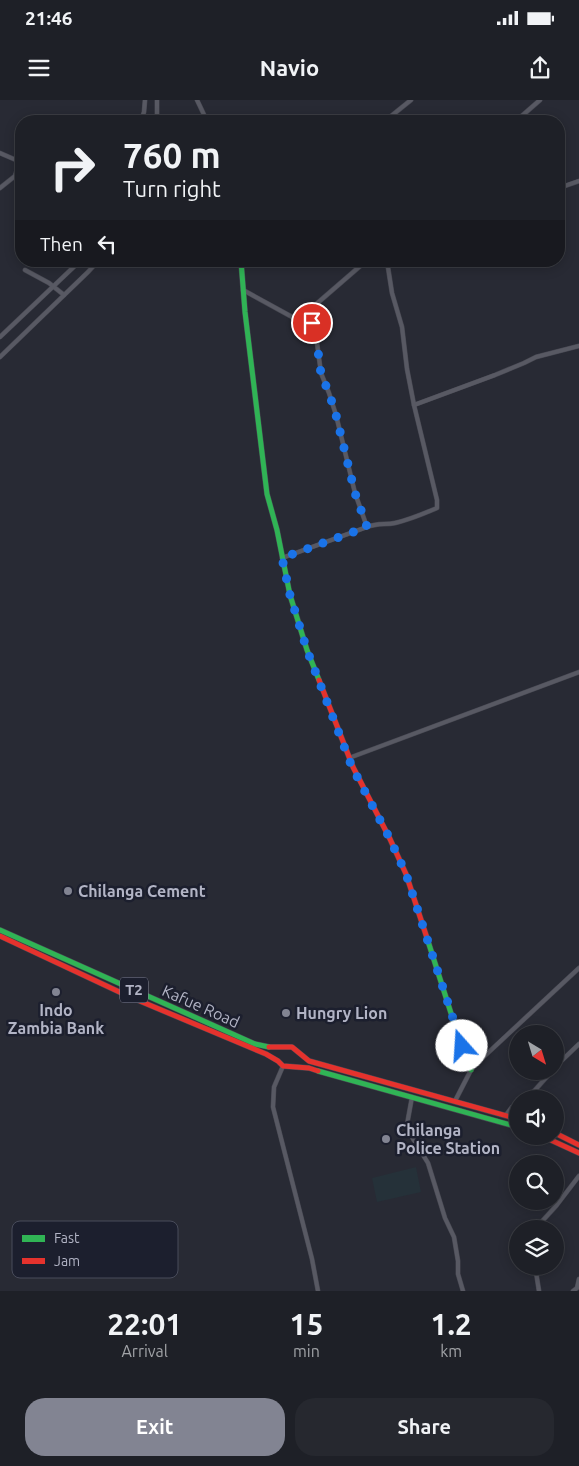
<!DOCTYPE html>
<style>
:root{--surface:#1e2027;--page:#26282f;--text:#f1f3f6;--muted:#a1a3a7;--line:#3c3e44;--accent:#828492}
body{margin:0;font-family:Ubuntu,sans-serif;background:var(--page);color:var(--text);height:100vh;display:flex;flex-direction:column;font-size:19px;white-space:nowrap}
*{box-sizing:border-box;margin:0}
p{font-size:16px;color:var(--muted)}
.icon{flex:none;width:28px;height:28px;fill:none;stroke:currentColor;stroke-width:2;stroke-linecap:round;stroke-linejoin:round}
.map{position:relative;height:1191px;overflow:hidden}
.side{display:flex;flex-direction:column;background:var(--surface);flex:1}
.side>*{flex:none}
.guide{position:absolute;left:15px;top:15px;width:550px;height:152px;border-radius:20px;box-shadow:0 2px 12px #0003,0 0 0 1px var(--line);background:#1e2027;color:var(--text);overflow:hidden}
.needle{width:32px;rotate:142deg}
.controls{position:absolute;left:509px;top:925px;display:grid;gap:10px}
.controls a{display:grid;place-items:center;width:55px;height:55px;border-radius:50%;background:var(--surface);box-shadow:0 2px 12px #0003,0 0 0 1px var(--line);font-size:25px}
.pin{position:absolute;display:grid;place-items:center;width:42px;height:42px;color:#fff;margin:-21px;border:2px solid #fff;border-radius:50%;box-shadow:0 1px 5px #0007}
.me{position:absolute;width:55px;margin:-28px;rotate:341deg;stroke-linejoin:round;filter:drop-shadow(0 0 4px #0008)}
.turn{display:flex;align-items:center;gap:18px;height:105px;padding:0 25px;font-size:22px}
.turn .icon{width:65px;height:65px;stroke-width:2.5}
.turn b{display:block;font-size:35px;line-height:42px}
.then{display:flex;align-items:center;height:48px;padding:0 25px;background:#0003;gap:10px;font-size:19px}
.eta{display:flex;justify-content:space-evenly;align-items:center;height:85px;text-align:center}
.eta b{font-size:30px;font-weight:600;line-height:35px}
.button{display:flex;gap:10px;margin-top:auto;padding:10px 25px}
.button a{flex:1;height:58px;border-radius:20px;background:var(--accent);color:#fff;font-size:20px;font-weight:600;line-height:58px;text-align:center}
.button a+a{background:var(--page);color:var(--text)}
.status{display:flex;justify-content:space-between;align-items:center;height:35px;padding:0 25px;background:var(--surface);direction:ltr}
.status svg{height:14px;fill:currentColor}
header{display:flex;justify-content:space-between;align-items:center;height:65px;padding:0 25px;background:var(--surface);font-size:22px;font-weight:600}
.map>svg:first-child{display:block}
.green{fill:#253139}
.lines{fill:none;stroke-linecap:round;stroke-linejoin:round}
.street-casing{stroke:#464751;stroke-width:5}
.fast-casing{stroke:#464751;stroke-width:6}
.jam-casing{stroke:#464751;stroke-width:6}
.street{stroke:#585963;stroke-width:4}
.fast{stroke:#30b455;stroke-width:5}
.jam{stroke:#e5322d;stroke-width:5}
.route{stroke:#1a73e8;stroke-width:9;stroke-dasharray:0 16.2}
.poi-dot{fill:#828492;stroke:#1c1f2e;stroke-width:2}
.labels{text-anchor:middle;stroke-width:5;stroke-linejoin:round;paint-order:stroke}
.shield{fill:#1c1f2e;stroke:#858798;stroke-width:1}
.shield-label{font-size:15px;font-weight:bold;fill:#b2b4c5}
.poi-label{font-size:16px;font-weight:bold;fill:#b2b4c5;stroke:#1c1f2e;text-anchor:start}
.street-label{font-size:16px;fill:#b2b4c5;stroke:#1c1f2e}
.key{fill:#1c1f2e;stroke:#494c5b;stroke-width:1}
.key-label{font-size:14px;fill:#b2b4c5}
</style>
<div class="status"><b>21:46</b><svg viewBox="0 0 49 12"><path d="M0 12V9h3v3zM5 12V6h3v6zM10 12V3h3v9zM15 12V0h3v12zM26 1h20v11H26zM47 4h2v5h-2z"/></svg></div>
<header><svg class="icon" aria-label="menu" viewBox="0 0 24 24"><path d="M4 6h16M4 12h16M4 18h16"/></svg>Navio<svg class="icon" aria-label="share" viewBox="0 0 24 24"><path d="M12 15V3M7 8l5-5 5 5M5 13v7h14v-7"/></svg></header>
<div class="map">
<svg width="579" height="1191" viewBox="0 0 579 1191">
<rect width="100%" height="100%" fill="#282a34"/>
<path class="green" d="M416 1067 421 1092 377 1102 372 1078Z"/>
<g class="lines">
<defs>
<g id="street">
<path d="M157 0V21"/>
<path d="M197 0 207 21"/>
<path d="M141 21 144 12 145 0"/>
<path d="M385 21 411 0"/>
<path d="M516 21 540 0"/>
<path d="M0 53 16 60 19 63 15 76 0 88"/>
<path d="M559 88 579 81"/>
<path d="M25 170 49 183 64 195"/>
<path d="M243 190 294 218 299 219 366 161"/>
<path d="M306 214 315 228 321 273 329 293 336 315 355 393 367 427"/>
<path d="M0 237 80 161"/>
<path d="M0 257 88 172 98 161"/>
<path d="M414 305 495 275 524 263 536 257 579 246"/>
<path d="M282 458 367 427C378 423 385 425 395 423 409 420 423 414 437 408V400L414 305 407 269 402 227 392 193 387 161"/>
<path d="M349 658 579 572"/>
<path d="M283 966 274 987 273 1007 312 1159 318 1191"/>
<path d="M555 967 579 944"/>
<path d="M412 997 408 1019 407 1026 410 1034 428 1063 445 1118 454 1137 458 1161V1174L463 1191"/>
<path d="M527 999 552 971"/>
<path d="M455 1001 471 970 476 964 579 868"/>
<path d="M506 1015 512 1007 518 1005"/>
<path d="M535 1129 556 1106 579 1076"/>
<path d="M534 1166 536 1172 539 1191"/>
<path d="M573 1191 577 1188 579 1179"/>
</g>
<g id="fast">
<path d="M241 161 245 212 267 394 277 430 290 495 307 550 319 580"/>
<path d="M0 830 255 944 269 947"/>
<path d="M427 838 465 957 471 970"/>
<path d="M318 971 518 1027"/>
</g>
<g id="jam">
<path d="M319 580 353 667 390 739 406 774 427 838"/>
<path d="M0 836 128 896 266 954 278 961 283 966 309 968 318 971"/>
<path d="M269 947H292L309 961 518 1019"/>
<path d="M555 1033 579 1045"/>
<path d="M542 1036 579 1053"/>
</g>
</defs>
<use href="#street" class="street-casing"/>
<use href="#fast" class="fast-casing"/>
<use href="#jam" class="jam-casing"/>
<use href="#street" class="street"/>
<use href="#fast" class="fast"/>
<use href="#jam" class="jam"/>
</g>
<g class="lines">
<path class="route" d="M312 223 315 228 321 274 329 293 336 315 355 393 367 427 282 458 290 495 307 550 352 667 390 739 406 774 462 946"/>
</g>
<g class="poi-dot">
<circle cx="68" cy="791" r="5"/>
<circle cx="56" cy="892" r="5"/>
<circle cx="286" cy="913" r="5"/>
<circle cx="386" cy="1039" r="5"/>
</g>
<g class="labels">
<rect class="shield" x="120" y="877.5" width="28" height="25" rx="4"/>
<g class="shield-label">
<text x="134" y="895">T2</text>
</g>
<g class="poi-label">
<text x="78" y="797">Chilanga Cement</text>
<text x="56" y="916" text-anchor="middle">Indo<tspan x="56" dy="18">Zambia Bank</tspan></text>
<text x="296" y="919">Hungry Lion</text>
<text x="396" y="1036">Chilanga<tspan x="396" dy="18">Police Station</tspan></text>
</g>
<g class="street-label">
<text transform="translate(201 906) rotate(24)" y="6">Kafue Road</text>
</g>
</g>
<rect x="12" y="1121" width="166" height="57" rx="8" class="key"/>
<rect x="22" y="1135" width="23" height="7" fill="#30b455"/>
<rect x="22" y="1158" width="23" height="6" fill="#e5322d"/>
<g class="key-label">
<text x="54" y="1143">Fast</text>
<text x="54" y="1166">Jam</text>
</g>
</svg>
<div class="controls">
<a><svg class="needle" viewBox="-14 -14 28 28"><path d="M0-13l5 13h-10z" fill="#e53935"/><path d="M0 13l5-13h-10z" fill="#a1a3a7"/></svg></a>
<a><svg class="icon" aria-label="sound" viewBox="0 0 24 24"><path d="M4 9h4l5-4v14l-5-4H4zM17 9q2 3 0 6"/></svg></a>
<a><svg class="icon" aria-label="search" viewBox="0 0 24 24"><circle cx="10" cy="10" r="6"/><path d="M15 15l6 6"/></svg></a>
<a><svg class="icon" aria-label="layers" viewBox="0 0 24 24"><path d="M12 4l9 5-9 5-9-5zM3 14l9 5 9-5"/></svg></a>
</div>
<div class="pin" style="left:312px;top:223px;background:#d93025"><svg class="icon" aria-label="arrive" viewBox="0 0 24 24"><path d="M6 21V4h12l-3 4 3 4H6"/></svg></div>
<svg class="me" style="left:462px;top:946px" viewBox="-20 -20 40 40"><circle r="19" fill="#fff"/><path d="M0-13L10 11 0 6-10 11z" fill="#1a73e8"/></svg>
<div class="guide">
<div class="turn"><svg class="icon" aria-label="right" viewBox="0 0 24 24"><path d="M7 20v-9h11M14 6l5 5-5 5"/></svg><div><b>760 m</b>Turn right</div></div>
<div class="then">Then<svg class="icon" aria-label="left" viewBox="0 0 24 24"><path d="M17 20v-9H6M10 6l-5 5 5 5"/></svg></div>
</div>
</div>
<section class="side">
<div class="eta">
<div><b>22:01</b><p>Arrival</p></div>
<div><b>15</b><p>min</p></div>
<div><b>1.2</b><p>km</p></div>
</div>
<div class="button"><a>Exit</a><a>Share</a></div>
</section>
